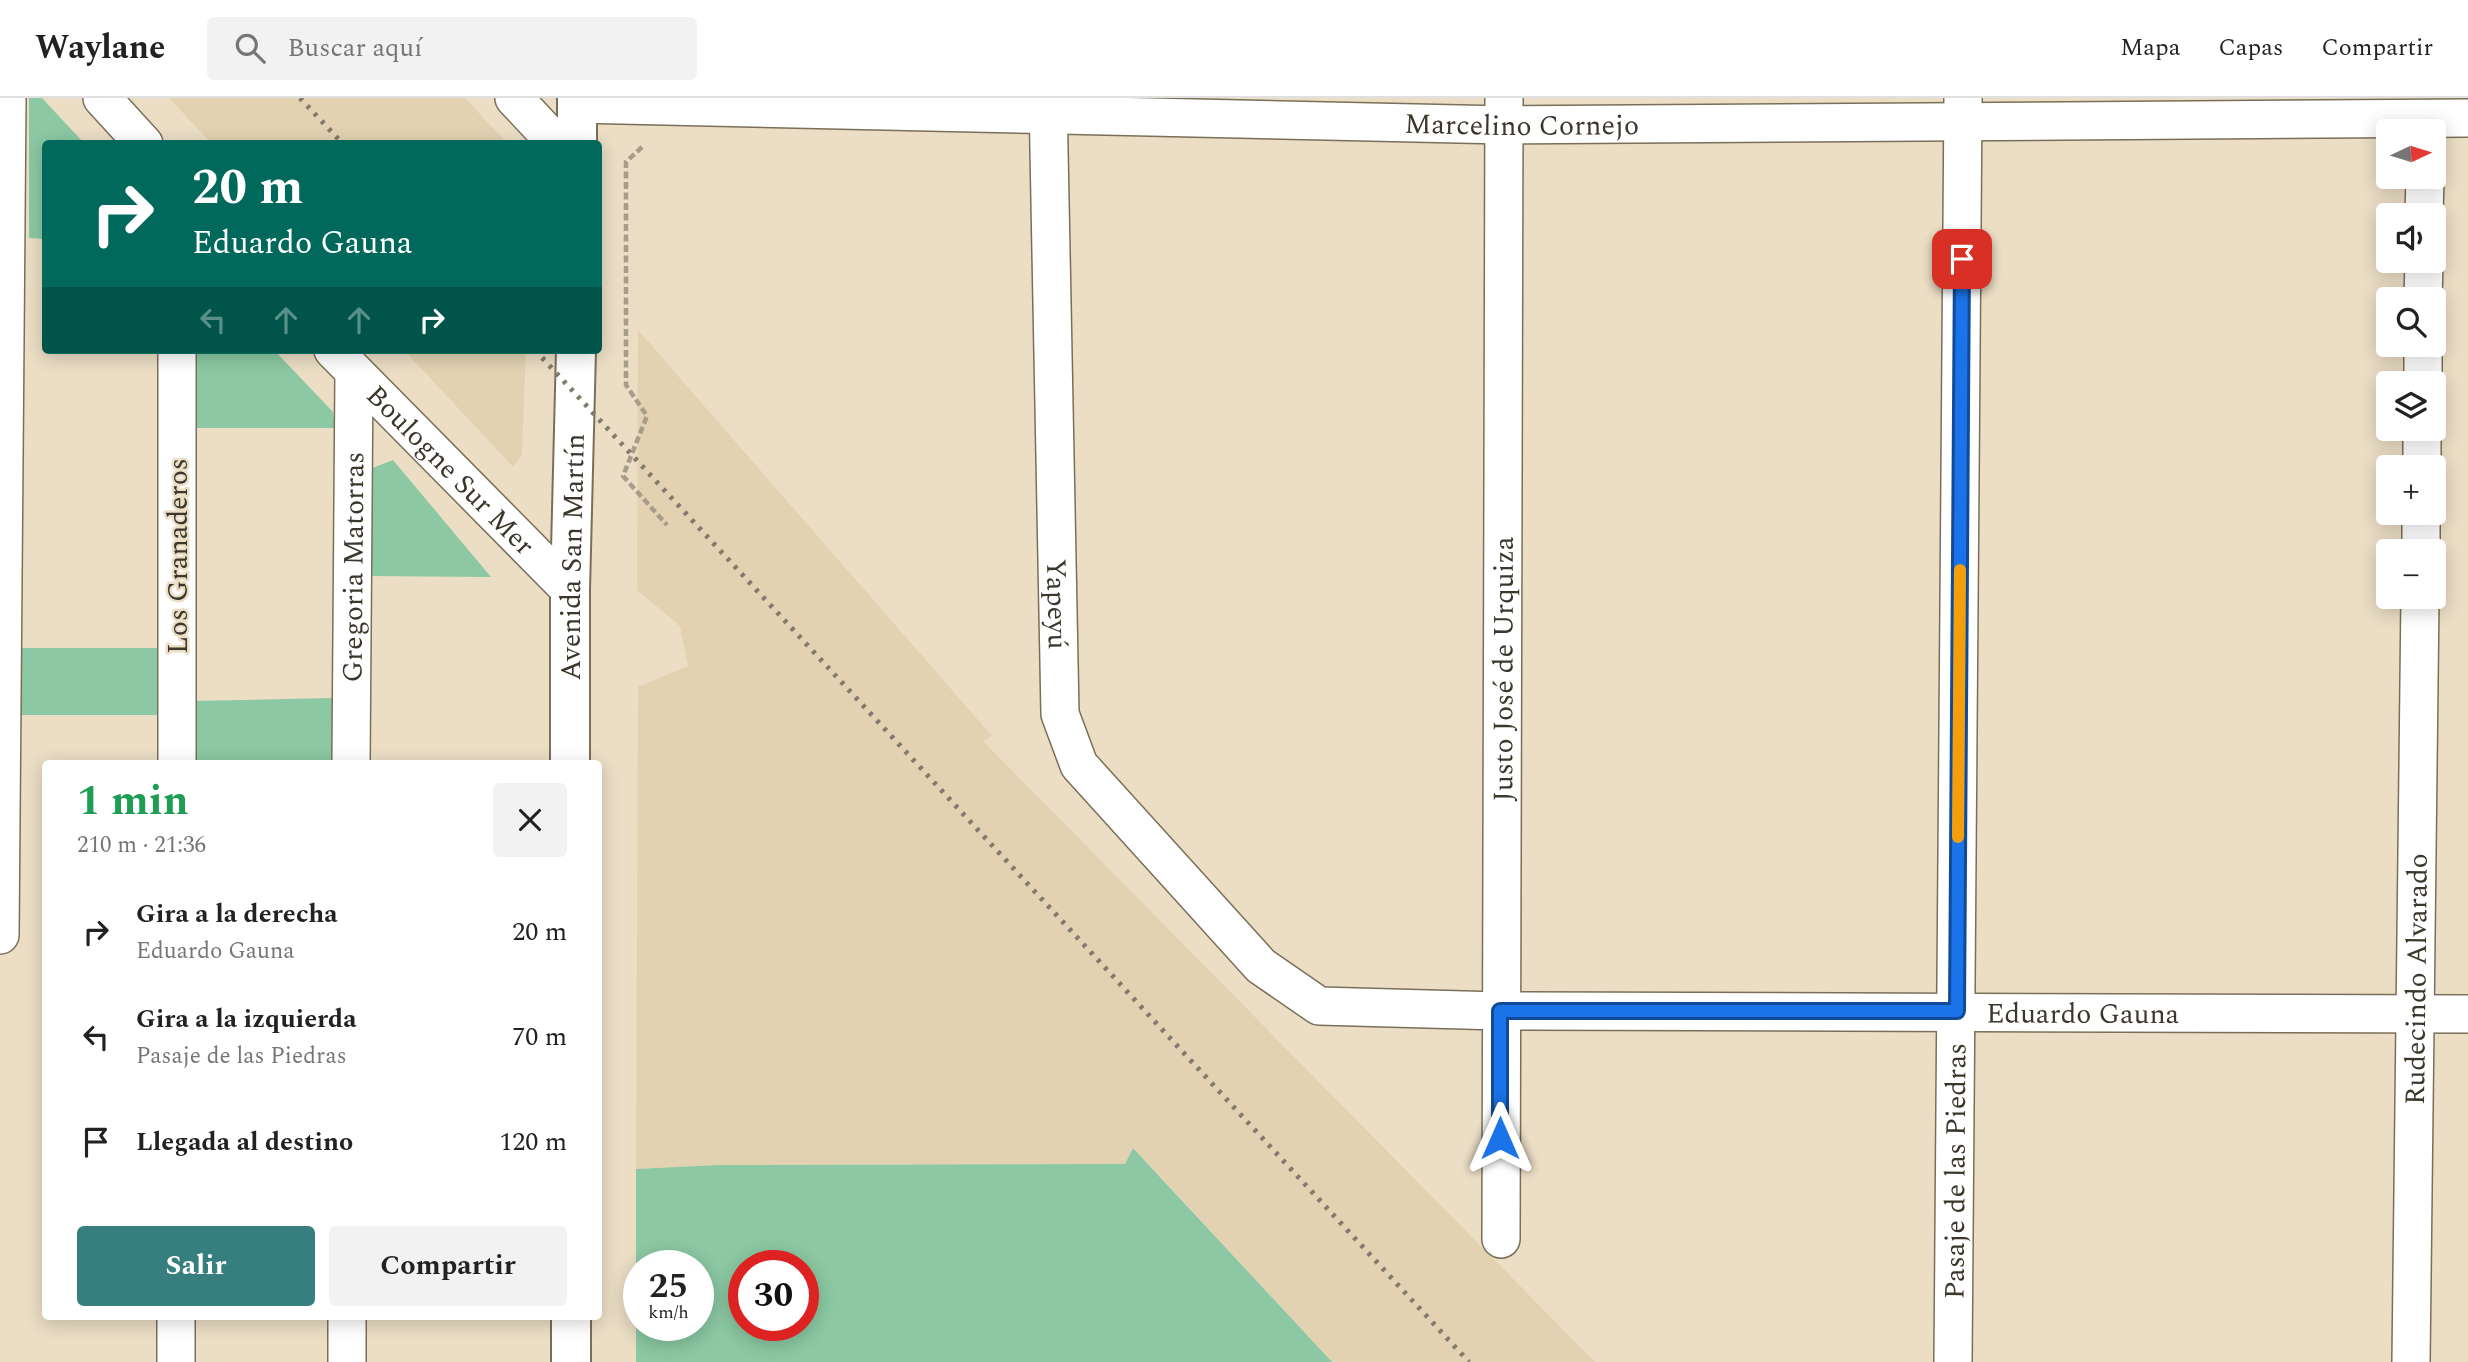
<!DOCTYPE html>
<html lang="es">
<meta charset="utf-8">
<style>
:root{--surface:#fff;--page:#f2f2f2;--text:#222;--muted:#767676;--line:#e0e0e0;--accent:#377f7f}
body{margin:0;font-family:Spectral,serif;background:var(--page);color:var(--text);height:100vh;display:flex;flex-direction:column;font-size:26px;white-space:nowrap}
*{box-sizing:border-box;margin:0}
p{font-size:23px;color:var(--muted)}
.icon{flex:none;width:38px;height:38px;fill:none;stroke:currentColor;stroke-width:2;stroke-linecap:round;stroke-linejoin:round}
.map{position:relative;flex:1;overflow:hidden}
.drawer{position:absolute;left:42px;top:662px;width:560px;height:560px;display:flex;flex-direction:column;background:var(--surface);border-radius:7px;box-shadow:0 4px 18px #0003}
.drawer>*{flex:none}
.guide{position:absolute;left:42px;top:42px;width:560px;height:214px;border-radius:7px;box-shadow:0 4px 18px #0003;background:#00695c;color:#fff;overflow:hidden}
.needle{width:46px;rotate:86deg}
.buttons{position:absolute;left:2376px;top:21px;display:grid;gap:14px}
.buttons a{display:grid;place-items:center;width:70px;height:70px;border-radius:7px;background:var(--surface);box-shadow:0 4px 18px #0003;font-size:35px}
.speed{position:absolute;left:623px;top:1152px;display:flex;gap:14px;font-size:35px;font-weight:700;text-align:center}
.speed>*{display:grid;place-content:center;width:91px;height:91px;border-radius:50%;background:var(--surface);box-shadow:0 4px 18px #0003;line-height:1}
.speed small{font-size:18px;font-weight:400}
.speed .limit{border:10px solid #d22;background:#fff;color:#111}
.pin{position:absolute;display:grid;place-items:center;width:60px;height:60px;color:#fff;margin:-30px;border-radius:14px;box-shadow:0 4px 10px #0006}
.me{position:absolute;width:77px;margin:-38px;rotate:0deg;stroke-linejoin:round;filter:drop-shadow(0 0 5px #0008)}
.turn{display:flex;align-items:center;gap:24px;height:147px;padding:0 35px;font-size:32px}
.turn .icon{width:91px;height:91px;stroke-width:2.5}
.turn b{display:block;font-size:49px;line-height:60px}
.lanes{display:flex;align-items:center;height:66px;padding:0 35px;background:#0003;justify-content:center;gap:35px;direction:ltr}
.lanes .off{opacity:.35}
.round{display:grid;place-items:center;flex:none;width:74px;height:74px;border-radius:7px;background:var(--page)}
.summary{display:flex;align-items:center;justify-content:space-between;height:119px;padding:0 35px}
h1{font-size:42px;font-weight:700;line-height:52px;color:#1e9e55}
.cta{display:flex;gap:14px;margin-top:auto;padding:14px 35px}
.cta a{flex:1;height:80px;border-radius:7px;background:var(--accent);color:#fff;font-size:28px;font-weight:700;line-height:80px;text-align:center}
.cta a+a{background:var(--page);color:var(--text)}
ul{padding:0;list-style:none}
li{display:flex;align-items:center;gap:21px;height:105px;padding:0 35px}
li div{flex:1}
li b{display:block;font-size:26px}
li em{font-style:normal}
header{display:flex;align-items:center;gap:42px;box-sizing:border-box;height:98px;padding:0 35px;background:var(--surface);border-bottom:2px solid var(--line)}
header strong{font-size:33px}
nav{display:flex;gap:38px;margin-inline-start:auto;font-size:24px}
.search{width:490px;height:63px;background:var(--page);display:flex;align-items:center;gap:18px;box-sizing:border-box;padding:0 24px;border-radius:7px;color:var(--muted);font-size:26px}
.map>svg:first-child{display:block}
.built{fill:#e2d2b2}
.green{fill:#8bc8a3;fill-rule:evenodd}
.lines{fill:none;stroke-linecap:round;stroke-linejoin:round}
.street-casing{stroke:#7a6f58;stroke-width:40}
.secondary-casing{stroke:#7a6f58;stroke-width:42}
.path{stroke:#a79d8a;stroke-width:4.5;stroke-dasharray:7 3.5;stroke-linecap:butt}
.street{stroke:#fff;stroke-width:37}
.secondary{stroke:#fff;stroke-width:38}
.rail{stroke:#827a6a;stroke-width:5;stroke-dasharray:3.5 7;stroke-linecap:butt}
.route-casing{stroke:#114b97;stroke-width:18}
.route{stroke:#1a73e8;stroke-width:12}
.slow{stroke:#f59e0b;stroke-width:12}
.labels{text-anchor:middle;stroke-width:5;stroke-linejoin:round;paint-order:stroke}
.street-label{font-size:28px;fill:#3c372d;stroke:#ebdec5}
</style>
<header>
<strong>Waylane</strong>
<div class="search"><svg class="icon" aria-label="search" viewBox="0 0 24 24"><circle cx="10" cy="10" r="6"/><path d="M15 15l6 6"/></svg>Buscar aquí</div>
<nav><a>Mapa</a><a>Capas</a><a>Compartir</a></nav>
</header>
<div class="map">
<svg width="2468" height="1264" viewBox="0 0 2468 1264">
<rect width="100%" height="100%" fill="#ebdec5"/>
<g class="built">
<path d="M169 0H465L507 45H211Z"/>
<path d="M638 232 992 638 983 643 1595 1264H1332L1133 1049 1125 1066 719 1067 636 1071 638 589 688 568 680 528 637 492Z"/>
<path d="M404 252H526L522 356 513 369Z"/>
</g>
<g class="green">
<path d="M29 0H42L84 45 46 46 45 141 29 140Z"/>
<path d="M196 252H274L333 314 335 330H197Z"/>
<path d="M393 362 491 479 370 478V371Z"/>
<path d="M18 550H158L159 617H18Z"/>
<path d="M333 600V665H192V603Z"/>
<path d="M1133 1050 1332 1264H636V1071L719 1067 1125 1066ZM639 1167H698V1227H639ZM803 1167V1227H744V1167Z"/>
</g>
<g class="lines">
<defs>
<g id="street">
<path d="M102 0 144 46"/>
<path d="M514 0 557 46"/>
<path id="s1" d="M1048 0 1060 616 1079 667 1261 868 1319 908 1500 913 2468 916"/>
<path id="s2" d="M577 6 1504 27 2468 20"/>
<path d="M2424 117 2425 79"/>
<path d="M2423 201 2424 163"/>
<path id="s3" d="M333 252 570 492"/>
<path d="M2423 285V247"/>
<path d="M2422 369V331"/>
<path d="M2421 453V415"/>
<path d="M177 665V252"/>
<path id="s4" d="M351 665 354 274"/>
<path d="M0 837 7 0"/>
<path id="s5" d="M1501 1141 1504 0"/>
<path d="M176 1264V1218"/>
<path d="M347 1264V1218"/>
<path id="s6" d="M1953 1264 1963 0"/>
<path id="s7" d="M2411 1264 2420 499"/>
</g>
<g id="secondary">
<path d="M577 46V0"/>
<path id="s8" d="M570 665V492L576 252"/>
<path d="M571 1218V1264"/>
</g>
</defs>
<use href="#street" class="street-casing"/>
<use href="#secondary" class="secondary-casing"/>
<path class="path" d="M642 49 626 64V287L647 318 623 378 667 427"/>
<use href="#street" class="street"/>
<use href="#secondary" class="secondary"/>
<g class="rail">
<path d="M300 0 343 46"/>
<path d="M535 252 1469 1264"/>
</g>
</g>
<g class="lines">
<defs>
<path id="route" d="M1500 1040V913H1957L1962 161"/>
</defs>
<use href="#route" class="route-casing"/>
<use href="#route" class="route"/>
<path class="slow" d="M1958 739 1960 472"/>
</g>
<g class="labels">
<g class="street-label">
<text dy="10" stroke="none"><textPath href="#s2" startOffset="945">Marcelino Cornejo</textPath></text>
<text dy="10" stroke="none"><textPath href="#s3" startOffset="168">Boulogne Sur Mer</textPath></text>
<text transform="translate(177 458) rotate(-90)" y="10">Los Granaderos</text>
<text dy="10" stroke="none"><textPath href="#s8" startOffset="206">Avenida San Martín</textPath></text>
<text dy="10" stroke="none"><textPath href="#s4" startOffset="196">Gregoria Matorras</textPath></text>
<text dy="10" stroke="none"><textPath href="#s1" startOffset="506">Yapeyú</textPath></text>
<text dy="10" stroke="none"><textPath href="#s5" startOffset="570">Justo José de Urquiza</textPath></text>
<text dy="10" stroke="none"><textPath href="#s7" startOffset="383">Rudecindo Alvarado</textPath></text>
<text dy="10" stroke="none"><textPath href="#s1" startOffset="1776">Eduardo Gauna</textPath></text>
<text dy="10" stroke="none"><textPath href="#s6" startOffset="191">Pasaje de las Piedras</textPath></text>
</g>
</g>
</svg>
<div class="buttons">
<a><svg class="needle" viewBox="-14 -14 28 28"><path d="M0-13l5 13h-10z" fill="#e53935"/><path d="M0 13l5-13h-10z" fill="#767676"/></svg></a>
<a><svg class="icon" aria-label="sound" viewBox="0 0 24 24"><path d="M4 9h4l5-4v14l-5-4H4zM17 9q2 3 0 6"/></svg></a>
<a><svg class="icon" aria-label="search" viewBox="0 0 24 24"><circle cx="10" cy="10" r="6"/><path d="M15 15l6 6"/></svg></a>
<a><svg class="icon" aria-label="layers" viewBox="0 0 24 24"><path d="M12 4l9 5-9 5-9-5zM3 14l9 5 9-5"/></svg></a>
<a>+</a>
<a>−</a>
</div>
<div class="speed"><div>25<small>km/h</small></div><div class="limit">30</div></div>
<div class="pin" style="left:1962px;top:161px;background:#d93025"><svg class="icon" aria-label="arrive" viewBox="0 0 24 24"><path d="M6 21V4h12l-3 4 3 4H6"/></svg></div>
<svg class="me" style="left:1500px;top:1040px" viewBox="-20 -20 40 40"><path d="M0-17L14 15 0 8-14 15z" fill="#1a73e8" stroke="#fff" stroke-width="4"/></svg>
<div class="guide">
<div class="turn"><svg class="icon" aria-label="right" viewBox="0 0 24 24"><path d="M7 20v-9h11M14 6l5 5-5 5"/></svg><div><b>20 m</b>Eduardo Gauna</div></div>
<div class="lanes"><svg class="icon off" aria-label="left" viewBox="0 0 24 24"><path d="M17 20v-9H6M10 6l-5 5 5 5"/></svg><svg class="icon off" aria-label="ahead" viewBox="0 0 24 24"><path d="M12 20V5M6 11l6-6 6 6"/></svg><svg class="icon off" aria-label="ahead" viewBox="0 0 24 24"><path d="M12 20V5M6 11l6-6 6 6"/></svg><svg class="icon" aria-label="right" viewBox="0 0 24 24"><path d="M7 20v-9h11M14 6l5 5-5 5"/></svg></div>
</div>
<section class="drawer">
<div class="summary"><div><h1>1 min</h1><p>210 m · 21:36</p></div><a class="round"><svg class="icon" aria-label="close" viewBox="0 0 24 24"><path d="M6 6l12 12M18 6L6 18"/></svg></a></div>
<ul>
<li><svg class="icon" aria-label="right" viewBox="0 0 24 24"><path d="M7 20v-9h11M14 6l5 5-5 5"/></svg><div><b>Gira a la derecha</b><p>Eduardo Gauna</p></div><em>20 m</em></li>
<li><svg class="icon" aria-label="left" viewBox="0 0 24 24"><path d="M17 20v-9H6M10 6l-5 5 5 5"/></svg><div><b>Gira a la izquierda</b><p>Pasaje de las Piedras</p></div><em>70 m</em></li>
<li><svg class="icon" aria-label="arrive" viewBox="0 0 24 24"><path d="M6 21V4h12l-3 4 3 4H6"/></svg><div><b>Llegada al destino</b></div><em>120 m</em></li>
</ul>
<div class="cta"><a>Salir</a><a>Compartir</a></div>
</section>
</div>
